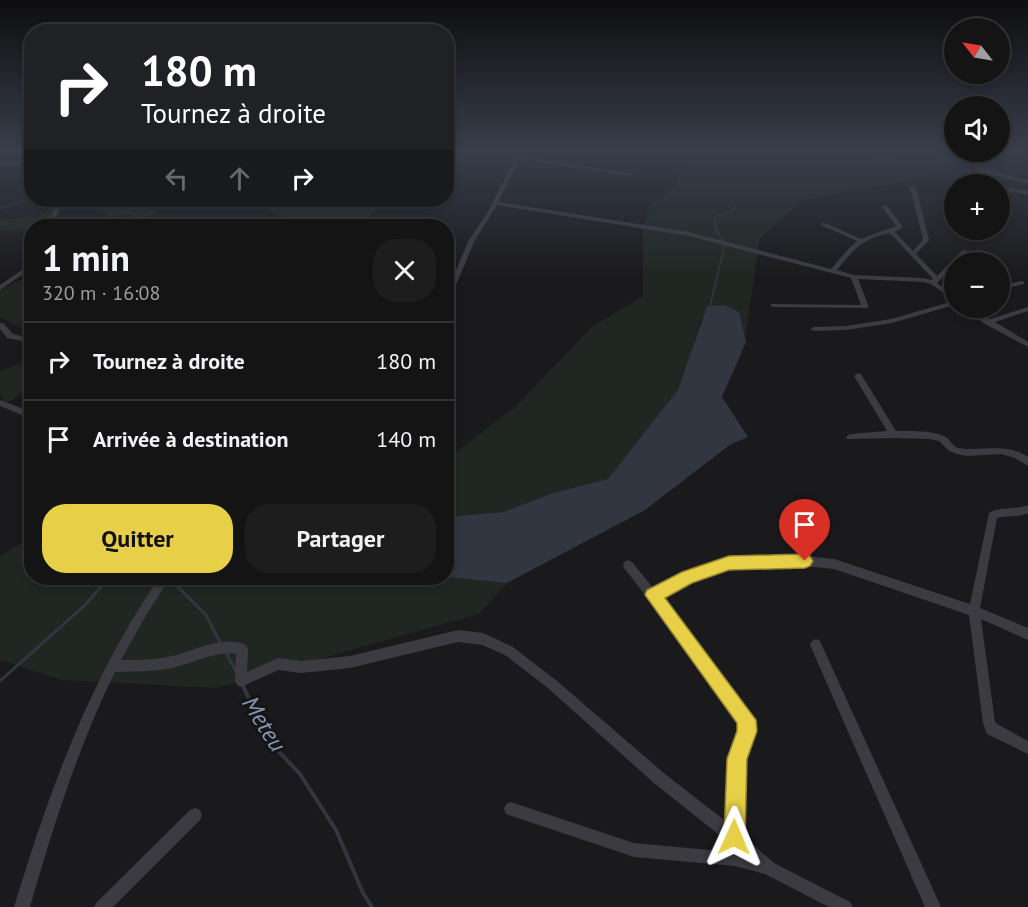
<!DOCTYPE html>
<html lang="fr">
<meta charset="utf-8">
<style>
:root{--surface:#141415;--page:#1d1d1e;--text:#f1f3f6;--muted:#9d9ea0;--line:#333334;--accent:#e7cf47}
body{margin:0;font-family:"PT Sans",sans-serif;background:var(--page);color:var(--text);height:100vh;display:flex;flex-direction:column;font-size:22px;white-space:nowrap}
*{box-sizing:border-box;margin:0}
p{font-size:20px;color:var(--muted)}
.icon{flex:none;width:33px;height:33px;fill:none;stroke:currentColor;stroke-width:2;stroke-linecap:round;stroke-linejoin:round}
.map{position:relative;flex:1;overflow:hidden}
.drawer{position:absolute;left:24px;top:219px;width:430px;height:366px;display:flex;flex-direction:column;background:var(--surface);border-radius:24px;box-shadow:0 3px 9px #0003,0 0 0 2px var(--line)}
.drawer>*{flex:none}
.hud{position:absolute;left:24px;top:24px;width:430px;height:183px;border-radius:24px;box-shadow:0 3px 9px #0003,0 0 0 2px var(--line);background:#202124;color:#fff;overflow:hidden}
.needle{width:39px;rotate:301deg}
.tools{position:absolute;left:944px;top:18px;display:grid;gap:12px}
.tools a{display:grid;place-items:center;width:66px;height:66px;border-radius:50%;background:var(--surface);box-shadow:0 3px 9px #0003,0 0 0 2px var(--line);font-size:30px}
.pin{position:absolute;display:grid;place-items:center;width:51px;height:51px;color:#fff;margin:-62px -26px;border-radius:50% 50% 50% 0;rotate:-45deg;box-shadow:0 0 6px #0007}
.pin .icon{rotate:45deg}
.me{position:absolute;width:66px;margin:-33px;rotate:1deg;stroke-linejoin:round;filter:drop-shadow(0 0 4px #0008)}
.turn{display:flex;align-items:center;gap:21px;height:126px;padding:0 18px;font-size:27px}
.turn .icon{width:78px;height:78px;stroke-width:2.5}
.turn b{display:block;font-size:42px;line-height:51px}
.lanes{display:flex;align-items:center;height:57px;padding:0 18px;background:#0003;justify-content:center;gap:30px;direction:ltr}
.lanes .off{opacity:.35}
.round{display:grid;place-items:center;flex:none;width:63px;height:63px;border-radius:24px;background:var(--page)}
.overview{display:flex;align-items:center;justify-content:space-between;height:102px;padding:0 18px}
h1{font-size:36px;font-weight:700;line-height:45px}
.action{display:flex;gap:12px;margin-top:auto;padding:12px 18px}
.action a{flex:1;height:69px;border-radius:24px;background:var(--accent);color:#111;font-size:24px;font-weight:700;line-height:69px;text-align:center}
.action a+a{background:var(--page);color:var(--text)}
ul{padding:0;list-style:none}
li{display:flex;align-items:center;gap:18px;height:78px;padding:0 18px;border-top:2px solid var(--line)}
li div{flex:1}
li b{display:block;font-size:22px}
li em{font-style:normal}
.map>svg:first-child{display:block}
.green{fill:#202722}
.water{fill:#313640}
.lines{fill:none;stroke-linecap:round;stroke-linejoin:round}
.stream-far2{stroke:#313640;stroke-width:1.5}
.stream-far1{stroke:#313640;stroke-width:3}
.stream{stroke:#313640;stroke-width:4}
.minor{fill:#3b3b41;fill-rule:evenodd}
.route{fill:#e7cf47;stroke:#96872e;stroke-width:1.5}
.labels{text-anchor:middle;stroke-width:6;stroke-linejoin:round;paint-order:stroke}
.near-water-label{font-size:24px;font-style:italic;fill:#8797b3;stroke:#151517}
</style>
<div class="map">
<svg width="1028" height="907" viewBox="0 0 1028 907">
<rect width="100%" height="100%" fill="#1a1a1c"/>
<g class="green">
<path d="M685 151H827L891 156 911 151H1028V154L971 160 901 182 802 200 760 238 744 345 739 312 702 317 679 390 608 479 553 493 503 512 447 517V459L514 408 592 327 643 296V227L650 204 674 188 684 164Z"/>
<path d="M31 199 69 200C50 218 28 238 0 229V220L40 216 51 208C36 193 17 205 0 210V206Z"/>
<path d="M116 200H180L153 205 158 209 148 217 107 226 133 219V215C119 212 111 222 98 224L102 223 108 213 98 209Z"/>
<path d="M254 200H388L362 221 361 226H292L287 219 253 202Z"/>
<path d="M31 274V333L0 317V290Z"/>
<path d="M31 360C31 393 27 390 0 407L4 401 0 395V371Z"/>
<path d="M31 538 32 578H337L343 584 349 578 447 577 507 583 479 614 216 688 62 680 0 660V556Z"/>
</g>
<path class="water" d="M724 305 739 312 746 342 722 397 748 437 731 444 645 510 507 583 447 577V517L503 512 553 493 608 479 678 390 707 306Z"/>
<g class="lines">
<path class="stream-far2" d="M710 307 725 243 717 232 714 217 732 212 736 205"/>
<g class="stream-far1">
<path d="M169 578 206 615 221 644"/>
<path d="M173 582 187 578"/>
<path d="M225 651 237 673"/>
<path d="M0 681 84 606 109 578"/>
</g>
<path class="stream" d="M243 686 269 741 300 774 336 830 363 893 372 907"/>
<g class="minor">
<path d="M519 151H523L521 156 633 174 630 176 520 159 498 202 689 232 831 269 849 248 857 241 821 225V223H825L861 239 896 226 882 207 885 205 887 206 903 227 895 232 913 251 923 240 910 187 913 185 916 187 929 240 916 254 937 276 963 250 968 251 957 262H954V266L937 283 954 295V300L931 284 923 282 858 279 869 307 867 308 773 307 771 306V304L861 305 851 278 689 236 497 205 475 240 450 299 447 301V291L469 240 486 215ZM890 233 933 279 932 280 923 278 854 275 837 270C853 250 863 238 890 233Z"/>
<path d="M1012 151H1017L1028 154V157Z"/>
<path d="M32 161V165L0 166V162Z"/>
<path d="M980 168 1028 180V184L978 171 977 170Z"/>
<path d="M1009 188 1028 191V195L1007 191 1006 190Z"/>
<path d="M60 200H65L51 226H45Z"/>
<path d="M32 263V268L0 290V285Z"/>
<path d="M1022 281 1024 282V284L999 290V286Z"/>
<path d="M954 301V305L892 323 846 330 814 331 810 329 814 327 846 326 891 319Z"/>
<path d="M1028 307V311L995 322 1028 342V347L985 324 963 308H971L990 319Z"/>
<path d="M0 323H3L13 334 32 339V343L7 338 0 329Z"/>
<path d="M858 373 861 374 896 431C911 431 930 430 944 436 950 439 952 446 958 448 963 449 968 449 973 449 993 449 1010 445 1028 457V466L1015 458 1001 454 967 456 957 454 949 451 939 441 928 439 896 438 847 439 846 437 850 434 887 431 854 376Z"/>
<path d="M447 398C451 399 452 402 454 405L453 407H447Z"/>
<path d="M0 400 32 412V419L0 406Z"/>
<path d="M1028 505V513C1017 518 1007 515 997 518L980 608 1028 628V640L981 619 995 722 997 724 1028 741V754L987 734 983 723 969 615 834 569 805 566 729 568 690 581 660 597 739 697 753 720V731L744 759 741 834 774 863 850 902 853 907H829L765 874 735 866 634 857 506 814 504 809 506 804 511 802 634 843 742 853 655 784 549 689 505 655 482 645 458 642 350 668 301 673 278 670 241 687 237 685 235 681 236 654C212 651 191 665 167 669 150 672 133 671 115 672 78 747 53 827 30 907H14C50 789 89 680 159 578H170L145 617 121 660C137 660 153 660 168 657 194 652 220 634 246 645L248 649 247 672 278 658 301 661 350 656 458 630 483 633 513 647 557 681 665 774 728 823 730 759 741 731V721L731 705 624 568 623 565 624 562 628 560 632 562 654 589 683 574 729 558 805 556 834 559 970 604 989 513C1001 506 1015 510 1028 505Z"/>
<path d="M816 639 820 641 941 907H925L810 645 812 641Z"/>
<path d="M195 808 200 810 202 815 200 820 113 907H94L97 902 190 810Z"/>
</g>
</g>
<linearGradient id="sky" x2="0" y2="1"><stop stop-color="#0e0e0f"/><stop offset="0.54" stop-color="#383e4b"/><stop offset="1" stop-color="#383e4b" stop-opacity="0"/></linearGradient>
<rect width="1028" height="278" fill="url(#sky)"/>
<path class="route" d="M805 554 810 556 813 561 810 566 805 568 729 570 692 583 665 598 756 720 757 731 747 759 745 837 742 844 734 847 727 844 724 837 727 759 737 731V723L645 595 647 590 682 572 729 556Z"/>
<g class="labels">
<g class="near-water-label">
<text transform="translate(264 724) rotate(58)" y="8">Meteu</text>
</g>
</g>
</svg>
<div class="tools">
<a><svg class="needle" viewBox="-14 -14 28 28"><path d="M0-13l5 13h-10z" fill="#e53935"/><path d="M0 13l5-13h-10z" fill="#9d9ea0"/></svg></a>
<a><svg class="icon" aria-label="sound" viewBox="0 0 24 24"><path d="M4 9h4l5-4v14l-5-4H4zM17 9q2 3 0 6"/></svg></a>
<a>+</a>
<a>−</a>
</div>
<div class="pin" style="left:805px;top:561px;background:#d93025"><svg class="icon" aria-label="arrive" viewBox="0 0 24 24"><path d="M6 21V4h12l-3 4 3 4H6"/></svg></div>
<svg class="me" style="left:734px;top:837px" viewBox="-20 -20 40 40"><path d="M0-17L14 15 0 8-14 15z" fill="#e7cf47" stroke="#fff" stroke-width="4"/></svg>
<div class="hud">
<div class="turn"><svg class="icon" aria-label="right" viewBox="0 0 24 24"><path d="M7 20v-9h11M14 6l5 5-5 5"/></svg><div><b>180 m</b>Tournez à droite</div></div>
<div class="lanes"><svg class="icon off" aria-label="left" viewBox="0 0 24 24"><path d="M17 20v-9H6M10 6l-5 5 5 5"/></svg><svg class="icon off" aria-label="ahead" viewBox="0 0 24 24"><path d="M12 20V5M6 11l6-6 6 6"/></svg><svg class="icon" aria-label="right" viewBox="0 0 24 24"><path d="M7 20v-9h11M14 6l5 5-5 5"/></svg></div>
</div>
<section class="drawer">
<div class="overview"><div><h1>1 min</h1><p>320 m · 16:08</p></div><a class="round"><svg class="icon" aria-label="close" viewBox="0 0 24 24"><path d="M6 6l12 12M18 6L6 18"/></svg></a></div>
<ul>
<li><svg class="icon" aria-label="right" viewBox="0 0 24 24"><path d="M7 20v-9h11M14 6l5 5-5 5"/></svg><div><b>Tournez à droite</b></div><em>180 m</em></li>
<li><svg class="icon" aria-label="arrive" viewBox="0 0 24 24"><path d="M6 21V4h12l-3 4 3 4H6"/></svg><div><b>Arrivée à destination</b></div><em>140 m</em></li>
</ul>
<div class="action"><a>Quitter</a><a>Partager</a></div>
</section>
</div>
